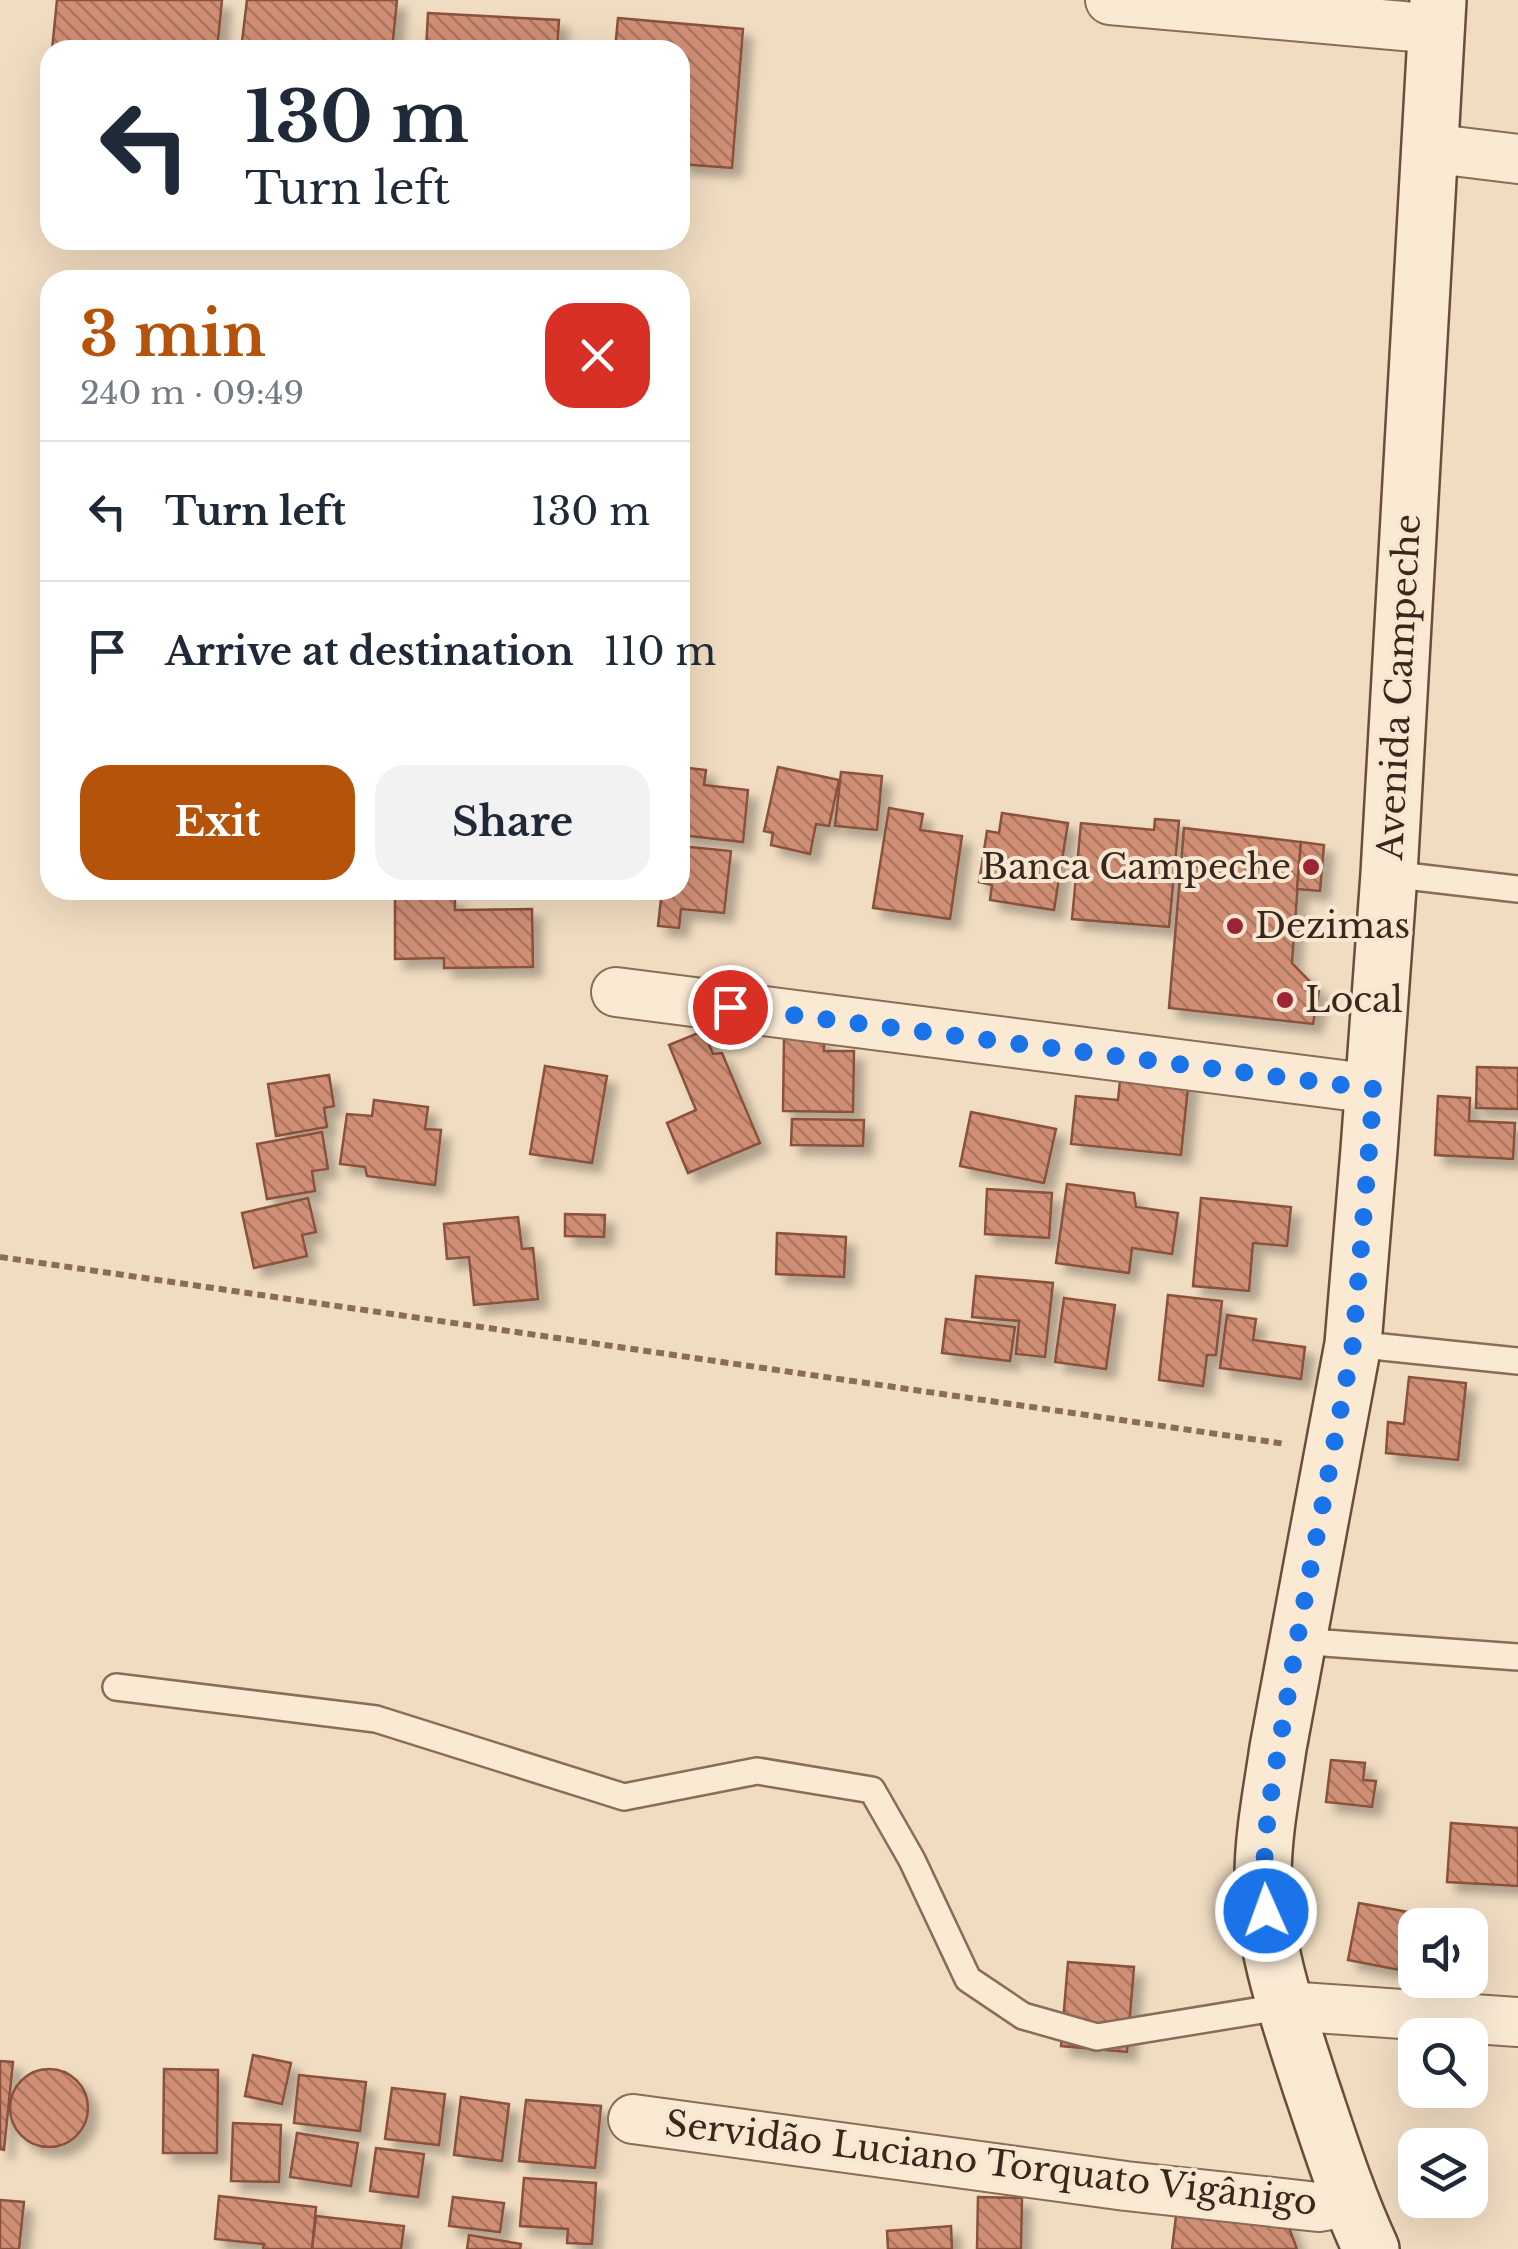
<!DOCTYPE html>
<meta charset="utf-8">
<style>
:root{--surface:#fff;--page:#f2f2f3;--text:#1f2937;--muted:#747a83;--line:#e0e1e3;--accent:#b45309}
body{margin:0;font-family:"Libre Baskerville",serif;background:var(--page);color:var(--text);height:100vh;display:flex;flex-direction:column;font-size:38px;white-space:nowrap}
*{box-sizing:border-box;margin:0}
p{font-size:32px;color:var(--muted)}
.icon{flex:none;width:55px;height:55px;fill:none;stroke:currentColor;stroke-width:2;stroke-linecap:round;stroke-linejoin:round}
.map{position:relative;flex:1;overflow:hidden}
.drawer{position:absolute;left:40px;top:270px;width:650px;height:630px;display:flex;flex-direction:column;background:var(--surface);border-radius:30px;box-shadow:0 10px 40px #0002}
.drawer>*{flex:none}
.guide{position:absolute;left:40px;top:40px;width:650px;height:210px;border-radius:30px;box-shadow:0 10px 40px #0002;background:#fff;color:var(--text);overflow:hidden}
.tools{position:absolute;left:1398px;top:1908px;display:grid;gap:20px}
.tools a{display:grid;place-items:center;width:90px;height:90px;border-radius:20px;background:var(--surface);box-shadow:0 10px 40px #0002;font-size:50px}
.pin{position:absolute;display:grid;place-items:center;width:85px;height:85px;color:#fff;margin:-42px;border:5px solid #fff;border-radius:50%;box-shadow:0 2px 10px #0007}
.me{position:absolute;width:110px;margin:-55px;rotate:358deg;stroke-linejoin:round;filter:drop-shadow(0 0 8px #0008)}
.turn{display:flex;align-items:center;gap:35px;height:210px;padding:0 40px;font-size:45px}
.turn .icon{width:130px;height:130px;stroke-width:2.5}
.turn b{display:block;font-size:70px;line-height:85px}
.round{display:grid;place-items:center;flex:none;width:105px;height:105px;border-radius:30px;background:var(--page)}
.summary{display:flex;align-items:center;justify-content:space-between;height:170px;padding:0 40px}
h1{font-size:60px;font-weight:700;line-height:75px;color:var(--accent)}
.button{display:flex;gap:20px;margin-top:auto;padding:20px 40px}
.button a{flex:1;height:115px;border-radius:30px;background:var(--accent);color:#fff;font-size:40px;font-weight:700;line-height:115px;text-align:center}
.button a+a{background:var(--page);color:var(--text)}
ul{padding:0;list-style:none}
li{display:flex;align-items:center;gap:30px;height:140px;padding:0 40px;border-top:2px solid var(--line)}
li div{flex:1}
li b{display:block;font-size:38px}
li em{font-style:normal}
.map>svg:first-child{display:block}
.building{fill:url(#building-back-hatch);stroke:#8a513c;stroke-width:2.5;filter:url(#shadow)}
.lines{fill:none;stroke-linecap:round;stroke-linejoin:round}
.lane-casing{stroke:#8a6c57;stroke-width:30}
.street-casing{stroke:#8a6c57;stroke-width:52}
.secondary-casing{stroke:#6c4d3b;stroke-width:60}
.path{stroke:#8a6c57;stroke-width:6;stroke-dasharray:8 5;stroke-linecap:butt}
.lane{stroke:#faead4;stroke-width:25}
.street{stroke:#faead4;stroke-width:48}
.secondary{stroke:#faead4;stroke-width:55}
.route{stroke:#1a73e8;stroke-width:18;stroke-dasharray:0 32.4}
.poi-dot{fill:#9c2535;stroke:#f7e7d1;stroke-width:4}
.labels{text-anchor:middle;stroke-width:8;stroke-linejoin:round;paint-order:stroke}
.street-label{font-size:35px;fill:#39271d;stroke:#f7e7d1}
.poi-label{font-size:35px;fill:#39271d;stroke:#f7e7d1;text-anchor:start}
</style>
<div class="map">
<svg width="1518" height="2249" viewBox="0 0 1518 2249">
<defs>
<pattern id="building-back-hatch" width="6" height="6" patternUnits="userSpaceOnUse" patternTransform="scale(2.5)"><rect width="6" height="6" fill="#d08f75"/><path d="M-1 5l2 2M0 0l6 6M5-1l2 2" fill="none" stroke="#aa755f"/></pattern>
<filter id="shadow"><feDropShadow dx="9" dy="9" stdDeviation="5" flood-color="#0004"/></filter>
</defs>
<rect width="100%" height="100%" fill="#f0dcc1"/>
<g class="building">
<path d="M57 0H222L217 50H52Z"/>
<path d="M247 0H397L392 50H241Z"/>
<path d="M428 13 559 20 557 50H426Z"/>
<path d="M618 18 743 29 732 168 680 164V50H615Z"/>
<path d="M680 767 706 770 704 785 748 790 743 842 680 835Z"/>
<path d="M778 767 839 780 829 826 816 824 810 854 771 845 773 833 764 831Z"/>
<path d="M841 772 882 776 877 830 835 826Z"/>
<path d="M889 808 923 814 920 830 962 836 950 919 873 908Z"/>
<path d="M1002 813 1068 823 1054 910 990 900 992 885 979 882 987 831 999 833Z"/>
<path d="M1155 819 1179 821 1169 927 1072 919 1081 823 1154 830Z"/>
<path d="M1184 828 1301 842 1292 963 1319 991 1313 1024 1169 1008Z"/>
<path d="M1301 842 1324 845 1320 891 1297 889Z"/>
<path d="M680 846 731 851 724 913 681 909 679 928 658 926 662 890H680Z"/>
<path d="M455 897V910L532 909 533 967 444 968V958L395 959V898Z"/>
<path d="M703 1031 713 1054 722 1053 760 1143 688 1173 667 1123 696 1110 669 1045Z"/>
<path d="M784 1037 824 1038V1051H854L853 1112 783 1111Z"/>
<path d="M545 1066 607 1076 592 1163 530 1154Z"/>
<path d="M1477 1067 1518 1068V1109L1476 1108Z"/>
<path d="M1121 1071 1189 1078 1181 1155 1071 1144 1076 1096 1118 1100Z"/>
<path d="M329 1075 334 1106 324 1108 327 1127 276 1136 268 1084Z"/>
<path d="M1438 1096 1470 1098 1469 1121 1515 1123 1513 1159 1435 1155Z"/>
<path d="M374 1100 428 1107 425 1129 441 1130 435 1185 367 1176 365 1167 340 1164 347 1114 372 1116Z"/>
<path d="M971 1112 1056 1129 1044 1183 960 1166Z"/>
<path d="M792 1119 864 1120 863 1146 791 1145Z"/>
<path d="M322 1132 328 1169 312 1171 315 1191 267 1199 257 1144Z"/>
<path d="M1067 1184 1134 1193 1136 1207 1178 1213 1172 1254 1132 1248 1129 1273 1056 1263Z"/>
<path d="M987 1189 1052 1193 1049 1238 985 1234Z"/>
<path d="M308 1198 316 1232 302 1235 307 1256 254 1268 242 1213Z"/>
<path d="M1201 1198 1291 1207 1287 1246 1253 1243 1249 1291 1193 1286Z"/>
<path d="M565 1214 605 1215 604 1237 565 1236Z"/>
<path d="M518 1217 522 1249 533 1248 538 1299 474 1305 469 1257 447 1259 444 1224Z"/>
<path d="M777 1233 846 1237 844 1277 776 1274Z"/>
<path d="M976 1276 1053 1283 1045 1357 1016 1354 1019 1321 972 1317Z"/>
<path d="M1168 1295 1222 1301 1216 1355H1207L1203 1386 1159 1380Z"/>
<path d="M1064 1298 1115 1305 1106 1369 1055 1362Z"/>
<path d="M1227 1315 1256 1319 1253 1340 1305 1347 1301 1379 1220 1368Z"/>
<path d="M946 1319 1015 1327 1010 1361 942 1353Z"/>
<path d="M1409 1377 1466 1383 1458 1460 1386 1453 1388 1422 1404 1424Z"/>
<path d="M1331 1760 1365 1763 1363 1780 1376 1781 1372 1807 1326 1802Z"/>
<path d="M1451 1823 1518 1828V1886L1447 1882Z"/>
<path d="M1359 1903 1436 1917 1435 1925H1415V1973L1348 1960Z"/>
<path d="M1068 1962 1134 1967 1127 2052 1061 2046Z"/>
<path d="M253 2055 291 2063 282 2104 245 2096Z"/>
<path d="M0 2061 13 2062 4 2150 0 2149Z"/>
<path d="M164 2069 218 2070 217 2153H163Z"/>
<circle cx="49" cy="2108" r="39"/>
<path d="M299 2075 366 2082 360 2131 294 2123Z"/>
<path d="M392 2088 445 2094 439 2145 385 2139Z"/>
<path d="M461 2097 509 2104 502 2161 454 2155Z"/>
<path d="M526 2100 601 2106 595 2168 519 2161Z"/>
<path d="M233 2123 281 2125 279 2182 231 2181Z"/>
<path d="M297 2133 358 2143 351 2186 290 2177Z"/>
<path d="M376 2148 424 2154 418 2197 370 2191Z"/>
<path d="M524 2178 596 2183 592 2244 567 2243 568 2229 520 2226Z"/>
<path d="M219 2196 316 2207 312 2249H263L264 2244 215 2239Z"/>
<path d="M453 2197 504 2203 500 2232 449 2226Z"/>
<path d="M978 2197 1022 2198 1021 2249H977Z"/>
<path d="M0 2200 24 2202 19 2249H0Z"/>
<path d="M1177 2208 1286 2220 1297 2249H1172Z"/>
<path d="M316 2216 404 2226 401 2249H312Z"/>
<path d="M951 2226 952 2249H888L887 2231Z"/>
<path d="M469 2235 521 2244 520 2249H467Z"/>
</g>
<g class="lines">
<defs>
<g id="lane">
<path d="M1389 874 1518 889"/>
<path d="M1353 1344 1518 1361"/>
<path d="M1297 1641 1518 1657"/>
<path d="M116 1687 376 1719 624 1797 757 1771 872 1790 912 1860 968 1979 1023 2016 1097 2037 1286 2006"/>
</g>
<g id="street">
<path d="M1110 0 1437 29"/>
<path d="M1428 148 1518 159"/>
<path d="M616 992 1374 1089"/>
<path d="M1286 2006 1518 2022"/>
<path d="M633 2119 1126 2186 1318 2207 1349 2202"/>
</g>
<path id="secondary" d="M1371 2249C1346 2195 1329 2140 1310 2084 1289 2018 1263 1947 1263 1877 1263 1834 1272 1790 1278 1748L1353 1344 1369 1150 1389 874 1438 0"/>
</defs>
<use href="#lane" class="lane-casing"/>
<use href="#street" class="street-casing"/>
<use href="#secondary" class="secondary-casing"/>
<path class="path" d="M0 1257 1286 1444"/>
<use href="#lane" class="lane"/>
<use href="#street" class="street"/>
<use href="#secondary" class="secondary"/>
</g>
<g class="lines">
<path class="route" d="M730 1007 1374 1089 1353 1344 1297 1640 1268 1812 1263 1878 1266 1911"/>
</g>
<g class="poi-dot">
<circle cx="1311" cy="867" r="10"/>
<circle cx="1235" cy="926" r="10"/>
<circle cx="1285" cy="1000" r="10"/>
</g>
<g class="labels">
<g class="street-label">
<text transform="translate(1399 687) rotate(-87)" y="12">Avenida Campeche</text>
<text transform="translate(991 2163) rotate(7)" y="12">Servidão Luciano Torquato Vigânigo</text>
</g>
<g class="poi-label">
<text x="1291" y="879" text-anchor="end">Banca Campeche</text>
<text x="1255" y="938">Dezimas</text>
<text x="1305" y="1012">Local</text>
</g>
</g>
</svg>
<div class="tools">
<a><svg class="icon" aria-label="sound" viewBox="0 0 24 24"><path d="M4 9h4l5-4v14l-5-4H4zM17 9q2 3 0 6"/></svg></a>
<a><svg class="icon" aria-label="search" viewBox="0 0 24 24"><circle cx="10" cy="10" r="6"/><path d="M15 15l6 6"/></svg></a>
<a><svg class="icon" aria-label="layers" viewBox="0 0 24 24"><path d="M12 4l9 5-9 5-9-5zM3 14l9 5 9-5"/></svg></a>
</div>
<div class="pin" style="left:730px;top:1007px;background:#d93025"><svg class="icon" aria-label="arrive" viewBox="0 0 24 24"><path d="M6 21V4h12l-3 4 3 4H6"/></svg></div>
<svg class="me" style="left:1266px;top:1911px" viewBox="-20 -20 40 40"><circle r="17" fill="#1a73e8" stroke="#fff" stroke-width="3"/><path d="M0-11L8 9 0 5-8 9z" fill="#fff"/></svg>
<div class="guide">
<div class="turn"><svg class="icon" aria-label="left" viewBox="0 0 24 24"><path d="M17 20v-9H6M10 6l-5 5 5 5"/></svg><div><b>130 m</b>Turn left</div></div>
</div>
<section class="drawer">
<div class="summary"><div><h1>3 min</h1><p>240 m · 09:49</p></div><a class="round" style="background:#d93025;color:#fff"><svg class="icon" aria-label="close" viewBox="0 0 24 24"><path d="M6 6l12 12M18 6L6 18"/></svg></a></div>
<ul>
<li><svg class="icon" aria-label="left" viewBox="0 0 24 24"><path d="M17 20v-9H6M10 6l-5 5 5 5"/></svg><div><b>Turn left</b></div><em>130 m</em></li>
<li><svg class="icon" aria-label="arrive" viewBox="0 0 24 24"><path d="M6 21V4h12l-3 4 3 4H6"/></svg><div><b>Arrive at destination</b></div><em>110 m</em></li>
</ul>
<div class="button"><a>Exit</a><a>Share</a></div>
</section>
</div>
